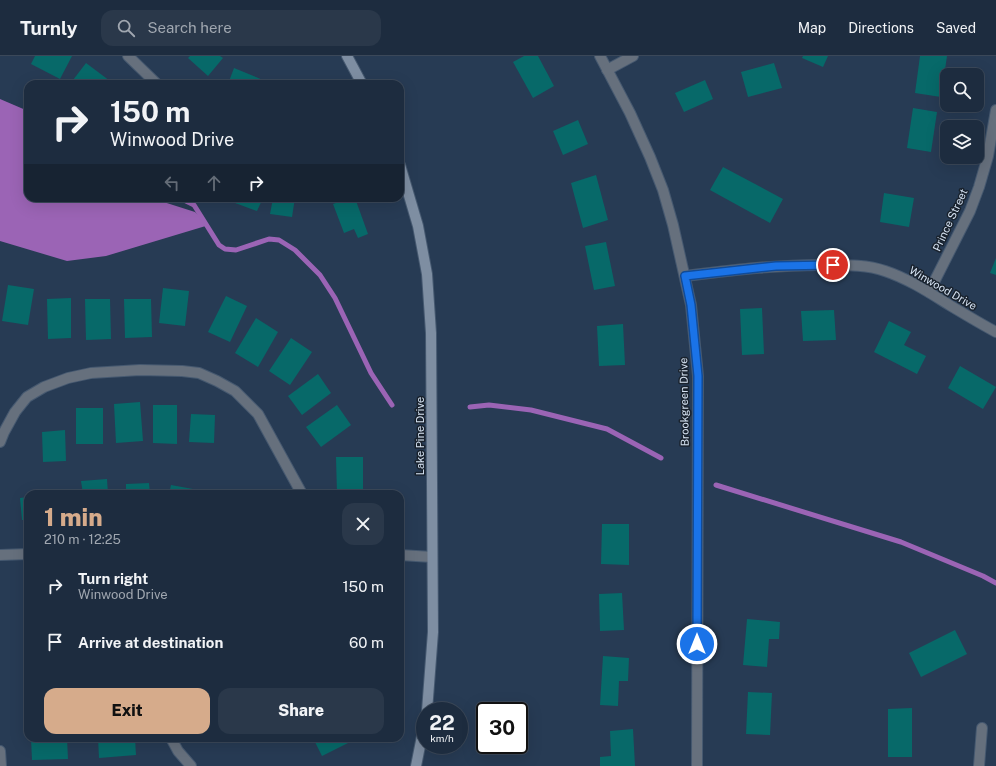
<!DOCTYPE html>
<meta charset="utf-8">
<style>
:root{--surface:#1d2c3f;--page:#2a384a;--text:#f1f3f6;--muted:#a0a7b0;--line:#3b4859;--accent:#d6ab8b}
body{margin:0;font-family:"Public Sans",sans-serif;background:var(--page);color:var(--text);height:100vh;display:flex;flex-direction:column;font-size:15px;white-space:nowrap}
*{box-sizing:border-box;margin:0}
p{font-size:13px;color:var(--muted)}
.icon{flex:none;width:22px;height:22px;fill:none;stroke:currentColor;stroke-width:2;stroke-linecap:round;stroke-linejoin:round}
.map{position:relative;flex:1;overflow:hidden}
.details{position:absolute;left:24px;top:434px;width:380px;height:252px;display:flex;flex-direction:column;background:var(--surface);border-radius:12px;box-shadow:0 4px 16px #0002,0 0 0 1px var(--line)}
.details>*{flex:none}
.guide{position:absolute;left:24px;top:24px;width:380px;height:122px;border-radius:12px;box-shadow:0 4px 16px #0002,0 0 0 1px var(--line);background:#1d2c3f;color:var(--text);overflow:hidden}
.tools{position:absolute;left:940px;top:12px;display:grid;gap:8px}
.tools a{display:grid;place-items:center;width:44px;height:44px;border-radius:8px;background:var(--surface);box-shadow:0 4px 16px #0002,0 0 0 1px var(--line);font-size:20px}
.speed{position:absolute;left:416px;top:646px;display:flex;gap:8px;font-size:20px;font-weight:700;text-align:center}
.speed>*{display:grid;place-content:center;width:52px;height:52px;border-radius:50%;background:var(--surface);box-shadow:0 4px 16px #0002,0 0 0 1px var(--line);line-height:1}
.speed small{font-size:10px;font-weight:400}
.speed .limit{border:2px solid #111;border-radius:6px;background:#fff;color:#111}
.pin{position:absolute;display:grid;place-items:center;width:34px;height:34px;color:#fff;margin:-17px;border:2px solid #fff;border-radius:50%;box-shadow:0 1px 4px #0007}
.me{position:absolute;width:44px;margin:-22px;rotate:0deg;stroke-linejoin:round;filter:drop-shadow(0 0 3px #0008)}
.turn{display:flex;align-items:center;gap:14px;height:84px;padding:0 20px;font-size:18px}
.turn .icon{width:52px;height:52px;stroke-width:2.5}
.turn b{display:block;font-size:28px;line-height:34px}
.lanes{display:flex;align-items:center;height:38px;padding:0 20px;background:#0003;justify-content:center;gap:20px;direction:ltr}
.lanes .off{opacity:.35}
.round{display:grid;place-items:center;flex:none;width:42px;height:42px;border-radius:12px;background:var(--page)}
.overview{display:flex;align-items:center;justify-content:space-between;height:68px;padding:0 20px}
h1{font-size:24px;font-weight:800;line-height:30px;color:var(--accent)}
.primary-button{display:flex;gap:8px;margin-top:auto;padding:8px 20px}
.primary-button a{flex:1;height:46px;border-radius:12px;background:var(--accent);color:#111;font-size:16px;font-weight:800;line-height:46px;text-align:center}
.primary-button a+a{background:var(--page);color:var(--text)}
ul{padding:0;list-style:none}
li{display:flex;align-items:center;gap:12px;height:56px;padding:0 20px}
li div{flex:1}
li b{display:block;font-size:15px}
li em{font-style:normal}
header{display:flex;align-items:center;gap:24px;box-sizing:border-box;height:56px;padding:0 20px;background:var(--surface);border-bottom:1px solid var(--line)}
header strong{font-size:19px}
nav{display:flex;gap:22px;margin-inline-start:auto;font-size:14px}
.search{width:280px;height:36px;background:var(--page);display:flex;align-items:center;gap:10px;box-sizing:border-box;padding:0 14px;border-radius:12px;color:var(--muted);font-size:15px}
.map>svg:first-child{display:block}
.water{fill:#9b64b5}
.lines{fill:none;stroke-linecap:round;stroke-linejoin:round}
.stream{stroke:#9b64b5;stroke-width:5}
.building{fill:#076969}
.street-casing{stroke:#465970;stroke-width:12}
.secondary-casing{stroke:#465970;stroke-width:12}
.street{stroke:#66707d;stroke-width:10}
.secondary{stroke:#7e8ea2;stroke-width:10}
.route-casing{stroke:#114b97;stroke-width:10}
.route{stroke:#1a73e8;stroke-width:7}
.labels{text-anchor:middle;stroke-width:3;stroke-linejoin:round;paint-order:stroke}
.street-label{font-size:11px;fill:#d5e2f2;stroke:#19222d}
</style>
<header>
<strong>Turnly</strong>
<div class="search"><svg class="icon" aria-label="search" viewBox="0 0 24 24"><circle cx="10" cy="10" r="6"/><path d="M15 15l6 6"/></svg>Search here</div>
<nav><a>Map</a><a>Directions</a><a>Saved</a></nav>
</header>
<div class="map">
<svg width="996" height="710" viewBox="0 0 996 710">
<rect width="100%" height="100%" fill="#273b54"/>
<path class="water" d="M0 43 28 55V142H151L195 156 209 169 106 200 67 205 0 185Z"/>
<g class="lines">
<g class="stream">
<path d="M180 142 194 149 219 189 225 193 236 194 269 183 279 184 295 194 320 219 335 242 371 317 392 349"/>
<path d="M470 351 489 349 531 354 607 373 661 402"/>
<path d="M716 429 901 486 983 520 996 527"/>
</g>
</g>
<g class="building">
<path d="M35 0H72L60 23 31 8Z"/>
<path d="M190 0H220L223 2 208 20 188 2Z"/>
<path d="M524 0H538L554 30 533 42 513 6Z"/>
<path d="M803 0H828L823 11 802 2Z"/>
<path d="M920 0H947L941 41 915 37Z"/>
<path d="M86 7 110 25 107 28H70Z"/>
<path d="M774 7 782 32 748 41 741 16Z"/>
<path d="M234 12 263 24 262 28H228Z"/>
<path d="M705 24 713 43 684 56 675 37Z"/>
<path d="M913 52 937 56 931 96 907 92Z"/>
<path d="M578 64 588 88 563 99 553 75Z"/>
<path d="M723 111 783 143 770 167 710 134Z"/>
<path d="M596 119 608 164 583 172 571 127Z"/>
<path d="M884 137 914 142 909 171 880 166Z"/>
<path d="M237 142H263L257 155 235 147Z"/>
<path d="M273 142H295L292 161 270 158Z"/>
<path d="M350 142H355L368 178 358 182 354 173 344 177 333 148Z"/>
<path d="M606 186 615 230 594 234 585 190Z"/>
<path d="M996 202V219L990 217Z"/>
<path d="M8 229 34 233 28 269 2 265Z"/>
<path d="M163 232 189 235 185 270 159 267Z"/>
<path d="M226 240 247 250 230 286 208 276Z"/>
<path d="M71 242V282L48 283 47 243Z"/>
<path d="M85 243H110L111 283 86 284Z"/>
<path d="M124 243H151L152 281 125 282Z"/>
<path d="M762 252 764 298 742 299 740 253Z"/>
<path d="M834 254 836 284 803 285 801 255Z"/>
<path d="M256 262 278 276 258 311 235 297Z"/>
<path d="M889 265 911 276 904 289 926 300 917 318 874 296Z"/>
<path d="M623 268 625 309 599 310 597 270Z"/>
<path d="M291 282 312 296 290 329 269 315Z"/>
<path d="M960 310 996 331 983 353 948 332Z"/>
<path d="M318 318 331 337 302 359 288 340Z"/>
<path d="M140 346 143 385 116 387 114 348Z"/>
<path d="M153 349H177V388L153 387Z"/>
<path d="M337 349 351 369 321 391 306 371Z"/>
<rect x="76" y="352" width="27" height="36"/>
<path d="M191 358 215 359 214 387 189 386Z"/>
<path d="M65 374 66 405 43 406 42 376Z"/>
<path d="M336 401H363V438H337Z"/>
<path d="M107 423 108 438H83L81 425Z"/>
<path d="M149 427 150 438H126V428Z"/>
<path d="M171 429 193 433 192 438H169Z"/>
<path d="M28 441V464H22L20 442Z"/>
<path d="M602 468H629V509L601 508Z"/>
<rect x="26" y="525" width="2" height="26"/>
<path d="M622 537 624 574 600 575 599 538Z"/>
<path d="M747 563 780 566 779 583H769L767 611 743 609Z"/>
<path d="M955 574 967 598 921 621 909 597Z"/>
<path d="M603 600 629 602 628 625H619L618 650 600 649Z"/>
<path d="M748 636 772 637 770 679 746 678Z"/>
<path d="M912 652V701H888V653Z"/>
<path d="M633 673 635 710H600V701L611 700 610 675Z"/>
<path d="M31 682H67L68 703 32 704Z"/>
<path d="M98 682H135L136 699 99 702Z"/>
<path d="M313 682H350L352 685 322 700Z"/>
</g>
<g class="lines">
<defs>
<g id="street">
<path d="M128 0 157 28"/>
<path d="M600 0 630 57 650 101 663 134 673 169 691 249 698 320 697 710"/>
<path d="M607 14 633 0"/>
<path d="M685 220C734 214 782 208 831 209 848 209 868 209 885 215 909 223 930 237 951 250 966 259 981 268 996 276"/>
<path d="M929 236 970 155 979 131 988 100 996 54"/>
<path d="M0 386 4 376 15 356 27 341 44 331 68 322 91 317 140 314 182 315 199 317 217 325 235 335 258 358 302 438"/>
<path d="M0 499 28 498"/>
<path d="M400 499 432 501"/>
<path d="M171 682 178 695 191 710"/>
<path d="M0 695 1 710"/>
<path d="M979 710 982 672"/>
</g>
<g id="secondary">
<path d="M347 0 362 28"/>
<path d="M400 109 418 170 427 218 431 277 433 576 427 655"/>
<path d="M416 710 425 665"/>
</g>
</defs>
<use href="#street" class="street-casing"/>
<use href="#secondary" class="secondary-casing"/>
<use href="#street" class="street"/>
<use href="#secondary" class="secondary"/>
</g>
<g class="lines">
<defs>
<path id="route" d="M697 588 698 320 691 249 685 220 776 210 833 209"/>
</defs>
<use href="#route" class="route-casing"/>
<use href="#route" class="route"/>
</g>
<g class="labels">
<g class="street-label">
<text transform="translate(950 164) rotate(-65)" y="4">Prince Street</text>
<text transform="translate(943 232) rotate(30)" y="4">Winwood Drive</text>
<text transform="translate(684 346) rotate(-91)" y="4">Brookgreen Drive</text>
<text transform="translate(420 380) rotate(-90)" y="4">Lake Pine Drive</text>
</g>
</g>
</svg>
<div class="tools">
<a><svg class="icon" aria-label="search" viewBox="0 0 24 24"><circle cx="10" cy="10" r="6"/><path d="M15 15l6 6"/></svg></a>
<a><svg class="icon" aria-label="layers" viewBox="0 0 24 24"><path d="M12 4l9 5-9 5-9-5zM3 14l9 5 9-5"/></svg></a>
</div>
<div class="speed"><div>22<small>km/h</small></div><div class="limit">30</div></div>
<div class="pin" style="left:833px;top:209px;background:#d93025"><svg class="icon" aria-label="arrive" viewBox="0 0 24 24"><path d="M6 21V4h12l-3 4 3 4H6"/></svg></div>
<svg class="me" style="left:697px;top:588px" viewBox="-20 -20 40 40"><circle r="17" fill="#1a73e8" stroke="#fff" stroke-width="3"/><path d="M0-11L8 9 0 5-8 9z" fill="#fff"/></svg>
<div class="guide">
<div class="turn"><svg class="icon" aria-label="right" viewBox="0 0 24 24"><path d="M7 20v-9h11M14 6l5 5-5 5"/></svg><div><b>150 m</b>Winwood Drive</div></div>
<div class="lanes"><svg class="icon off" aria-label="left" viewBox="0 0 24 24"><path d="M17 20v-9H6M10 6l-5 5 5 5"/></svg><svg class="icon off" aria-label="ahead" viewBox="0 0 24 24"><path d="M12 20V5M6 11l6-6 6 6"/></svg><svg class="icon" aria-label="right" viewBox="0 0 24 24"><path d="M7 20v-9h11M14 6l5 5-5 5"/></svg></div>
</div>
<section class="details">
<div class="overview"><div><h1>1 min</h1><p>210 m · 12:25</p></div><a class="round"><svg class="icon" aria-label="close" viewBox="0 0 24 24"><path d="M6 6l12 12M18 6L6 18"/></svg></a></div>
<ul>
<li><svg class="icon" aria-label="right" viewBox="0 0 24 24"><path d="M7 20v-9h11M14 6l5 5-5 5"/></svg><div><b>Turn right</b><p>Winwood Drive</p></div><em>150 m</em></li>
<li><svg class="icon" aria-label="arrive" viewBox="0 0 24 24"><path d="M6 21V4h12l-3 4 3 4H6"/></svg><div><b>Arrive at destination</b></div><em>60 m</em></li>
</ul>
<div class="primary-button"><a>Exit</a><a>Share</a></div>
</section>
</div>
